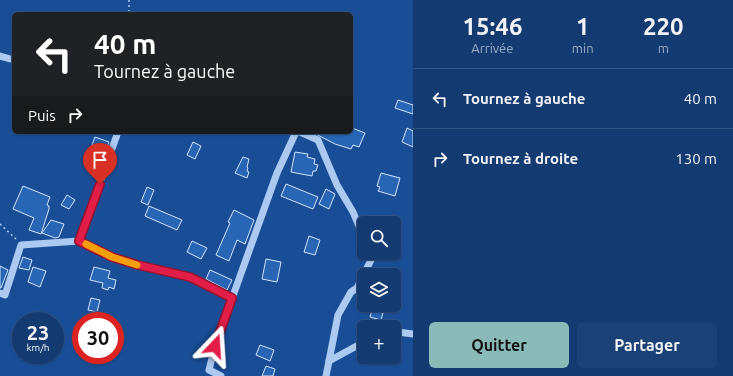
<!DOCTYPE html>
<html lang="fr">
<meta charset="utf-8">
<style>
:root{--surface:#133a71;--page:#1c4176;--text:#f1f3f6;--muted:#9dadc3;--line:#325484;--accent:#8bbbb9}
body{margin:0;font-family:Ubuntu,sans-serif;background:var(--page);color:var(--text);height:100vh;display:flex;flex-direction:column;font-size:15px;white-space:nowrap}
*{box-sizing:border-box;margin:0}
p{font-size:13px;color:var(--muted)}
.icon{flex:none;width:22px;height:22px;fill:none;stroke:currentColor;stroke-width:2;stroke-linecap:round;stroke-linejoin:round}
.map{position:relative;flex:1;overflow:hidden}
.drawer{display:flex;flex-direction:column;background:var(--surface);width:320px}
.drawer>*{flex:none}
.hud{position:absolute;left:12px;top:12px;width:341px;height:122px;border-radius:6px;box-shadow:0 1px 3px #0004,0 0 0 1px var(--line);background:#202124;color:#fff;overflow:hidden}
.fabs{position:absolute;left:357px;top:216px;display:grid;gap:8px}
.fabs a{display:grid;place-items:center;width:44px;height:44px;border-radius:6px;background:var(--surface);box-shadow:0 1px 3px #0004,0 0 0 1px var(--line);font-size:20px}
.speed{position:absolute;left:12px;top:312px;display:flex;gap:8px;font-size:20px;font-weight:700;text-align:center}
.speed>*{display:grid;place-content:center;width:52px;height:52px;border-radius:50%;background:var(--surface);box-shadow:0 1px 3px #0004,0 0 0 1px var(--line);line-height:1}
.speed small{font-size:10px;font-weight:400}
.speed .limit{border:6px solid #d22;background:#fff;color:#111}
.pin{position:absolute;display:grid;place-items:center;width:34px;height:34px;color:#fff;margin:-41px -17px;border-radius:50% 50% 50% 0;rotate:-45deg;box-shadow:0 0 4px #0007}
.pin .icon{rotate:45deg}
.me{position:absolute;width:44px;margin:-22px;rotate:20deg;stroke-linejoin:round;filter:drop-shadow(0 0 3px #0008)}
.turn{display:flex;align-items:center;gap:14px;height:84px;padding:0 16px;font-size:18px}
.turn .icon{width:52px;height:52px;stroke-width:2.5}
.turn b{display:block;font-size:28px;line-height:34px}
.then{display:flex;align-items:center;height:38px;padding:0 16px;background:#0003;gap:8px;font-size:15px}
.eta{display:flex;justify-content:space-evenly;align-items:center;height:68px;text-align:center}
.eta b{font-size:24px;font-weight:700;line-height:28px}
.cta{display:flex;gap:8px;margin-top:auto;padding:8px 16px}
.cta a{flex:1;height:46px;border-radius:6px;background:var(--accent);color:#111;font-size:16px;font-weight:700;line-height:46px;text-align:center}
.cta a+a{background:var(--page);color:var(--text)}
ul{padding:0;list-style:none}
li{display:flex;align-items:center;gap:12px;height:60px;padding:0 16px;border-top:1px solid var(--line)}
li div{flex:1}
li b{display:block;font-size:15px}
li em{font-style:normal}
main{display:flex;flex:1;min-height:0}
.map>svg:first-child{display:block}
.building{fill:#2865b5;stroke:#d3e5fc}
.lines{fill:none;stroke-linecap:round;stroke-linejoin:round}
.path{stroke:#accaf1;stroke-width:1.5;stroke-dasharray:2 3;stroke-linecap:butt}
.minor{stroke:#accaf1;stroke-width:7}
.route-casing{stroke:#92132f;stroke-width:10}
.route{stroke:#e11d48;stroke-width:7}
.slow{stroke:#f59e0b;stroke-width:7}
</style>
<main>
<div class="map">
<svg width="413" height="376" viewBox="0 0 413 376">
<rect width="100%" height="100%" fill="#194e97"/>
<g class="building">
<path d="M398 100 413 105V114L395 108Z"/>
<path d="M352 128 365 133 359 147 353 145 351 149 335 144 312 132H351Z"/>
<path d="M407 128 413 131V147L402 142Z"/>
<path d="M95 137 109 142 103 158 89 153Z"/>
<path d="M193 142 201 146 195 159 187 155Z"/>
<path d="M295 152 308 154 307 157 315 159 314 164 318 165 316 171H313L312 176 291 172Z"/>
<path d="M243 157 249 159 247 167 248 168 247 171 249 172 247 178 235 173Z"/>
<path d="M381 173 400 178 395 196 378 191 380 187 377 186Z"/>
<path d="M286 184 318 197 313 209 281 196Z"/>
<path d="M23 186 50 197 47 205 49 206V209L41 234 29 230 34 218 13 209Z"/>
<path d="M147 187 154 190 148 205 141 202Z"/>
<path d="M326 189 335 194 329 209 319 204Z"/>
<path d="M67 195 75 200 69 209 61 205Z"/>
<path d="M149 206 182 220 177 230 145 216Z"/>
<path d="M234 210 254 220 245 244 237 240 229 261 216 255 230 223 228 222Z"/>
<path d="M51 220 64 224 59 237 55 238 42 233Z"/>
<path d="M309 236 320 240 315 255 304 252Z"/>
<path d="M192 241 207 248 201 259 187 252Z"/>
<path d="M23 257 32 260 29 270 19 268Z"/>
<path d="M266 259 281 262 277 282 262 279Z"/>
<path d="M0 266 8 270 1 288H0Z"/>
<path d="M33 267 46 271 40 287 28 282Z"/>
<path d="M94 267 110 271 108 278 116 280 114 289 109 287 108 290 102 288 103 283 90 280Z"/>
<path d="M210 270 232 280 227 290 206 279Z"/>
<path d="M91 298 100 300 97 312 88 310Z"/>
<path d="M372 310 383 313 381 320 370 317Z"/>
<path d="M260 345 274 350 270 361 256 355Z"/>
<path d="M266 366 275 369 273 376H262Z"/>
</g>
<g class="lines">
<g class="path">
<path d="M129 0V14"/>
<path d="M0 224 16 239"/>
</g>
<g class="minor">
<path d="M0 56 14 60"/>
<path d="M300 132 318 140 337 185 353 212 364 238"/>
<path d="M79 241 118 132"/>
<path d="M0 293 5 295 21 245 79 241 112 257 138 265 190 277 232 298"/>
<path d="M394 333 398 332 413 334"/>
<path d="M329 361 338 315 351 292 357 288 372 258 370 253"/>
<path d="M221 376 209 370 215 346 277 173 296 132"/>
<path d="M326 376 329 361 364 342"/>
</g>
</g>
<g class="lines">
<defs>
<path id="route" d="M100 184 79 241 112 257 138 265 190 277 232 298 215 346"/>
</defs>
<use href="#route" class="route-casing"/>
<use href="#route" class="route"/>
<path class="slow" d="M86 244 112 257 137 265"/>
</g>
</svg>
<div class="fabs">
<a><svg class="icon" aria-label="search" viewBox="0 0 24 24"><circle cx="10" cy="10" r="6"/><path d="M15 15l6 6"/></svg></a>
<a><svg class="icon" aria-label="layers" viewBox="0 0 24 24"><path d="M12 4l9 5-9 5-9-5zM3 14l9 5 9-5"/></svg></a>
<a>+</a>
</div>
<div class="speed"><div>23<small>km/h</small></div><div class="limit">30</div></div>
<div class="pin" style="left:100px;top:184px;background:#d93025"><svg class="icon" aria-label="arrive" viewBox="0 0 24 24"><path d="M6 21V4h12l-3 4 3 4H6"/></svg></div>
<svg class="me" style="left:215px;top:346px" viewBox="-20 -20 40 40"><path d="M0-17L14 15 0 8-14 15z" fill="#e11d48" stroke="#fff" stroke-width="4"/></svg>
<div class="hud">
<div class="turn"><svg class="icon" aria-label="left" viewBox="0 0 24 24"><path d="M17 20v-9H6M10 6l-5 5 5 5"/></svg><div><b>40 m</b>Tournez à gauche</div></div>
<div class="then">Puis<svg class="icon" aria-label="right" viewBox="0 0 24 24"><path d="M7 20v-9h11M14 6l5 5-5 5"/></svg></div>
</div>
</div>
<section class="drawer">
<div class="eta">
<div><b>15:46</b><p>Arrivée</p></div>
<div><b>1</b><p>min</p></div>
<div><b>220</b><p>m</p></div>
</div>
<ul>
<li><svg class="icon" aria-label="left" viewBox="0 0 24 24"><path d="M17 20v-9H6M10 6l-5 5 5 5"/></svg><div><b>Tournez à gauche</b></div><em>40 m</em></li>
<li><svg class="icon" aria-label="right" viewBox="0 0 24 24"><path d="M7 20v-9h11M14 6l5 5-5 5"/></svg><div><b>Tournez à droite</b></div><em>130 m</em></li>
</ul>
<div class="cta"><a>Quitter</a><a>Partager</a></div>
</section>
</main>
